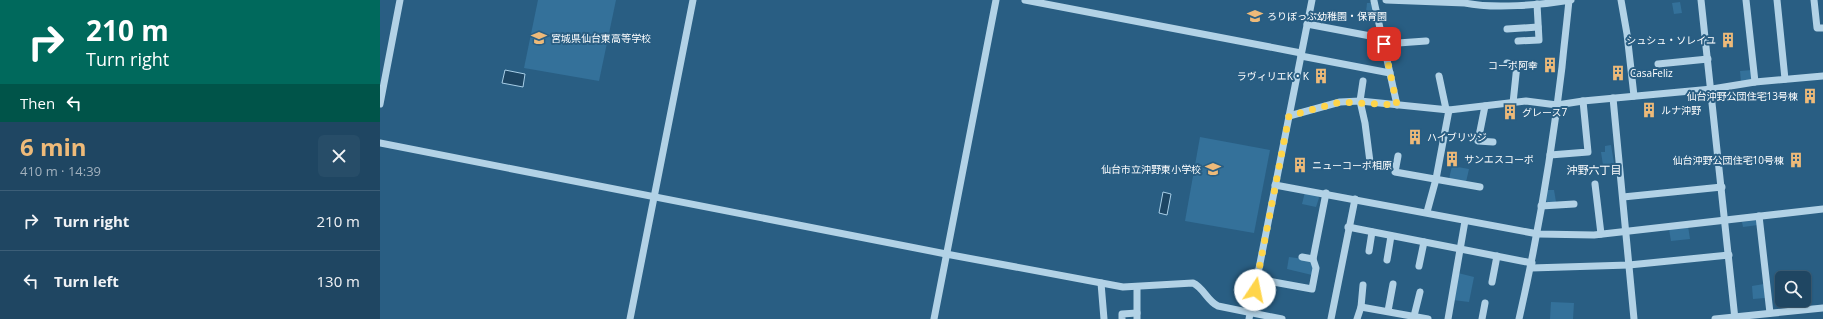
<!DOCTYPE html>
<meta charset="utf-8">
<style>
:root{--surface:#1f4662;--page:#274d68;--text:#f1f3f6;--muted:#a1b1be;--line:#3c5e77;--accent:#eeba79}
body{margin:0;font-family:"Open Sans","Noto Sans JP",sans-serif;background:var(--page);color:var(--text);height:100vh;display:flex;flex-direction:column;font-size:15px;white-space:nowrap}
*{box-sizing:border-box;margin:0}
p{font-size:13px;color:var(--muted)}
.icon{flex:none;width:22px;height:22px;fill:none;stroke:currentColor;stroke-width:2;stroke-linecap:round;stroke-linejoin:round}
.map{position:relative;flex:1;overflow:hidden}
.sheet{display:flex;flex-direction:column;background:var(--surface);width:380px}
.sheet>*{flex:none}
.guide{background:#00695c;color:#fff;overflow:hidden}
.buttons{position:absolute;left:1395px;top:271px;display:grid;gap:8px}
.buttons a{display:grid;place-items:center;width:36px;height:36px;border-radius:6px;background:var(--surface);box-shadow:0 1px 3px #0004,0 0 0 1px var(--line);font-size:20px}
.pin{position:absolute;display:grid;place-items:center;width:34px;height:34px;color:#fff;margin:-17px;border-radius:8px;box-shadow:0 2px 6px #0006}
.me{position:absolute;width:44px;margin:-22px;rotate:11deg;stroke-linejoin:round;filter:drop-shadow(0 0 3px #0008)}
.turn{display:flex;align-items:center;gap:14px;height:84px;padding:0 20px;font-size:18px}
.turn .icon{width:52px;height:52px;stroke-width:2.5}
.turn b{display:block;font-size:28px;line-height:34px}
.then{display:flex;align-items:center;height:38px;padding:0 20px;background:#0003;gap:8px;font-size:15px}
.round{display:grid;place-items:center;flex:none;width:42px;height:42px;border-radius:6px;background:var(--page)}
.head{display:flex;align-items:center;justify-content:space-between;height:68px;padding:0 20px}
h1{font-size:24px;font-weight:700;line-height:30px;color:var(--accent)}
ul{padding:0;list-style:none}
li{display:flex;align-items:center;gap:12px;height:60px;padding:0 20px;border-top:1px solid var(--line)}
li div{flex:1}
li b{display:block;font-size:15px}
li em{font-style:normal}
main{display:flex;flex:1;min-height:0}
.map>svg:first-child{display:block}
.green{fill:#34719a}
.water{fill:#1d4664;stroke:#a7cee7}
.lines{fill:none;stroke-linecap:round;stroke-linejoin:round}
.minor{stroke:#b2d2e6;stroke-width:7}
.route{stroke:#ffd54a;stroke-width:7;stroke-dasharray:0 12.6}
.labels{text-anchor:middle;stroke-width:4;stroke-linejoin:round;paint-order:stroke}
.poi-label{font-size:10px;fill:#fff;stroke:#295e83;text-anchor:start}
.neighbourhood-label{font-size:11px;fill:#fff;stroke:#295e83}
</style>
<main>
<section class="sheet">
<div class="guide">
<div class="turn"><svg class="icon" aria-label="right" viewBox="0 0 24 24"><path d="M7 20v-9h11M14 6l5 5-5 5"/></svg><div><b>210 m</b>Turn right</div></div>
<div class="then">Then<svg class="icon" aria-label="left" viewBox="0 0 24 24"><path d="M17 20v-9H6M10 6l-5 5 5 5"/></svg></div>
</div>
<div class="head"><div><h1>6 min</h1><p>410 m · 14:39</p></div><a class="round"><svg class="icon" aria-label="close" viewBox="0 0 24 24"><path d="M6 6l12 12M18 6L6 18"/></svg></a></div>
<ul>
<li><svg class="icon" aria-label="right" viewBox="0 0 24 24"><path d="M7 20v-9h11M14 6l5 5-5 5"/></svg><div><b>Turn right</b></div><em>210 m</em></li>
<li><svg class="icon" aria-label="left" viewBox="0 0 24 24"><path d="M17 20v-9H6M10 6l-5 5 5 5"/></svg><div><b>Turn left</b></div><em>130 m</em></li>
</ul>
</section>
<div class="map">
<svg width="1443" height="319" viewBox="0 0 1443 319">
<rect width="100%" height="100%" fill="#295e83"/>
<g class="green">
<path d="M158 0H236L219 81 144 68Z"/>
<path d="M1300 2 1302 13 1294 14 1292 3Z"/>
<path d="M987 3H991L996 23 985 21Z"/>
<path d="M1372 70 1373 80 1361 82 1360 71Z"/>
<path d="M820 137 890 150 874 233 805 221Z"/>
<path d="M1231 145 1234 163 1223 165 1221 152H1225V146Z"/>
<path d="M1072 166 1089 169 1086 182 1069 179Z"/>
<path d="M1167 190H1174L1176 202H1167L1165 199Z"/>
<path d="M925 192 937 194 939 198 936 207 922 204Z"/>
<path d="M1377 220 1378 225 1363 227 1362 222Z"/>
<path d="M1308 226 1310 239 1291 241 1289 229Z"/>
<path d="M909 257 931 260 934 267 932 275 907 269Z"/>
<path d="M1078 273 1094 277 1089 302 1073 300Z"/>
<path d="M1384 284 1385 298 1373 299 1372 286Z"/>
<path d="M1171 302 1194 303 1193 319H1170Z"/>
</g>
<g class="water">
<path d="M125 70 145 74 143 87 122 83Z"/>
<path d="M783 192 791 194 787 215 779 213Z"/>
</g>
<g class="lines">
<g class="minor">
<path d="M645 0 921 53"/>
<path d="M1006 0 1085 3C1113 9 1162 5 1191 0"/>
<path d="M1241 0 1247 34 1254 96"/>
<path d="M1321 0 1355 319"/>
<path d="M1366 0 1375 82"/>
<path d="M1397 0 1405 79"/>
<path d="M1434 0 1437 28H1443"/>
<path d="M994 1 1017 105"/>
<path d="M927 24 1001 38"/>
<path d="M1127 29 1158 27"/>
<path d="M1138 41 1159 40 1157 4"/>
<path d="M1004 44 1046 41"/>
<path d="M921 56 1010 73"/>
<path d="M1127 63 1137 65 1133 103"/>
<path d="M1278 64 1328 59"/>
<path d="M1059 76 1066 109"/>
<path d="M983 81 980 101 985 123 990 162"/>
<path d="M1233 98 1254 319"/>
<path d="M0 104 20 0"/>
<path d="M1105 106 1098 141 1113 142"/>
<path d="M909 116 960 102 980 101 1069 110 1146 101 1177 105 1203 101 1332 89 1375 82 1443 76"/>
<path d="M0 143 566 254 743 287 813 283C824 288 827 301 838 306L902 319"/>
<path d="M1170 155 1208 152 1203 101"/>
<path d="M1018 156 1015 172 1100 187"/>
<path d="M1215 184 1221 234"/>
<path d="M895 185 1158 234 1214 235 1443 209"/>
<path d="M1243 197 1342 187"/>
<path d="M1161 206 1194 204"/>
<path d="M1047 212 1056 179 1069 110"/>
<path d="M1379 216 1390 313"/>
<path d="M968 227 1152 263"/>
<path d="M989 251 992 232"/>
<path d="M922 257 933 259"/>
<path d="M1007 260 1011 236"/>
<path d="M1039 266 1044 242"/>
<path d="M1151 268 1249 265 1349 255"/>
<path d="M877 279 932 289 936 268 933 259 946 193"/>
<path d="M1112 282 1117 256"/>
<path d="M721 283 724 319"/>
<path d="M981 307 1048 319"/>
<path d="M1008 311 1013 284"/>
<path d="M1034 316 1040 292"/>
<path d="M250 319 313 0"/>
<path d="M554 319 616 0"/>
<path d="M742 319V314L757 313"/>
<path d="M757 319V287"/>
<path d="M869 319 932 0"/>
<path d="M951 319 975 199"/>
<path d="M977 319 981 307 983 285"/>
<path d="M1068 319 1085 221"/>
<path d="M1102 319 1105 303"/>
<path d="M1139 319C1158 236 1172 151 1182 67 1184 45 1187 22 1189 0"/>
<path d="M1335 319 1443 308"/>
</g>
</g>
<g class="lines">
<path class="route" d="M875 290 909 116 960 102 1017 105 1004 44"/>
</g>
<defs>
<symbol id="school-bare" viewBox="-9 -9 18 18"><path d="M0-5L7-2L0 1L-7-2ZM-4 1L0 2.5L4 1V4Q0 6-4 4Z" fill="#eeba79" stroke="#295e83" stroke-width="2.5" paint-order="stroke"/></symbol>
<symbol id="building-bare" viewBox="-9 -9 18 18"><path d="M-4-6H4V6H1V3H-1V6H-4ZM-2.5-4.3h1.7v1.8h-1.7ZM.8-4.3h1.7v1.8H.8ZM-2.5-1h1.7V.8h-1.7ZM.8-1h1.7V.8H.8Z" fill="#eeba79" stroke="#295e83" stroke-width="2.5" paint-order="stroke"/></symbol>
</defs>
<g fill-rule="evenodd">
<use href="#school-bare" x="864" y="5" width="22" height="22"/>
<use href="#school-bare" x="148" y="27" width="22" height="22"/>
<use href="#building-bare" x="1337" y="29" width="22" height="22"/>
<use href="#building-bare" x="1159" y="54" width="22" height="22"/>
<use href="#building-bare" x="1227" y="62" width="22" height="22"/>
<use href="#building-bare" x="930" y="65" width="22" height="22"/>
<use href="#building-bare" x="1419" y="85" width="22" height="22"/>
<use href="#building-bare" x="1258" y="99" width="22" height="22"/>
<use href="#building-bare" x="1119" y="101" width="22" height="22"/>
<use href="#building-bare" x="1024" y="126" width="22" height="22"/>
<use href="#building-bare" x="1061" y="148" width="22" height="22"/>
<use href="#building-bare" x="1405" y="149" width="22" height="22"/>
<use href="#building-bare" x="909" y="154" width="22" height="22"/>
<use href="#school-bare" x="822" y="158" width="22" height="22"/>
</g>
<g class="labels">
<g class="poi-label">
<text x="887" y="20">ろりぽっぷ幼稚園・保育園</text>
<text x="171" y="42">宮城県仙台東高等学校</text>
<text x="1336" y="44" text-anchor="end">シュシュ・ソレイユ</text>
<text x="1158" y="69" text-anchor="end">コーポ阿幸</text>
<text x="1250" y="77">CasaFeliz</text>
<text x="929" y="80" text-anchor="end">ラヴィリエK・K</text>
<text x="1418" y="100" text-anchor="end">仙台沖野公団住宅13号棟</text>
<text x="1281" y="114">ルナ沖野</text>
<text x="1142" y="116">グレース7</text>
<text x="1047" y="141">ハイブリツジ</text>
<text x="1084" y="163">サンエスコーポ</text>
<text x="1404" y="164" text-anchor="end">仙台沖野公団住宅10号棟</text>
<text x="932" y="169">ニューコーポ相原</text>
<text x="821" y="173" text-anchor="end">仙台市立沖野東小学校</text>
</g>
<g class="neighbourhood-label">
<text x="1214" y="174">沖野六丁目</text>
</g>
</g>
</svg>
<div class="buttons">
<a><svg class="icon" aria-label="search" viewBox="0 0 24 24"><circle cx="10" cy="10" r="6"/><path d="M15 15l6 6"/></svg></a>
</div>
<div class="pin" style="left:1004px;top:44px;background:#d93025"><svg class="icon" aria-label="arrive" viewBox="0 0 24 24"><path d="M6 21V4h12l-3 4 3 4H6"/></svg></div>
<svg class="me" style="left:875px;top:290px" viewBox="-20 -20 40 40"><circle r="19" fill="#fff"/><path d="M0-13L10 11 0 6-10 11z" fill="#ffd54a"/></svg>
</div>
</main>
